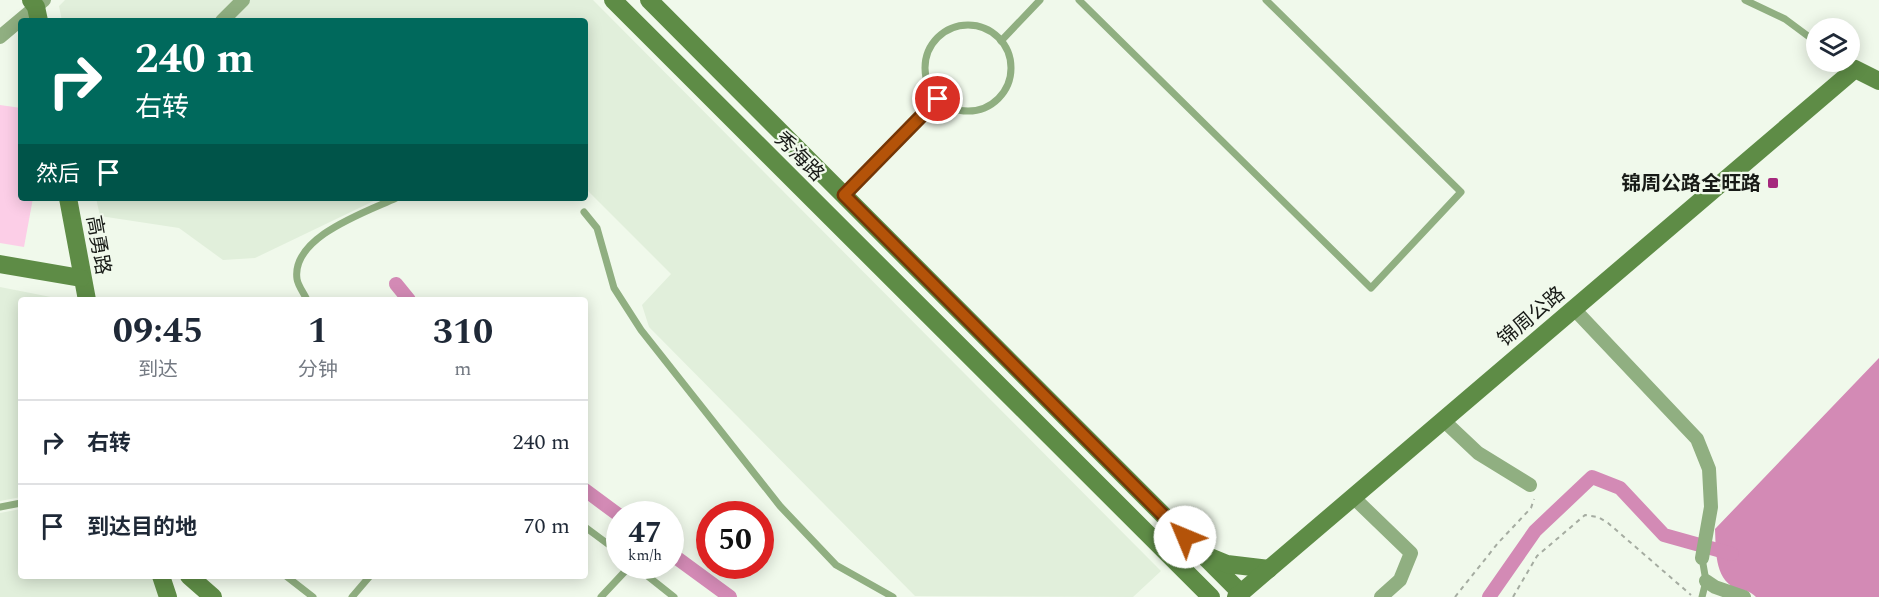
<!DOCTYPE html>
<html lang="zh">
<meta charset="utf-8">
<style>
:root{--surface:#fff;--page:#f6f6f7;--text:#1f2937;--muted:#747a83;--line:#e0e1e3}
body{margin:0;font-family:Spectral,"Noto Sans SC",serif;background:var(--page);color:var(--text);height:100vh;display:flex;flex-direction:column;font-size:22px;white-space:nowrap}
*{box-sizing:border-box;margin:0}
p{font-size:20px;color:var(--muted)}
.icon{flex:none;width:33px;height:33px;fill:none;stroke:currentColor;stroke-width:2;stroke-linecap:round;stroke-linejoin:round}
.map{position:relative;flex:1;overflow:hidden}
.drawer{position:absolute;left:18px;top:297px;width:570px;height:282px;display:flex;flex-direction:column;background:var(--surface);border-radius:6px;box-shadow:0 3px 15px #0003}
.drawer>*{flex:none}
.hud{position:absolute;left:18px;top:18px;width:570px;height:183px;border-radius:6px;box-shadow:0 3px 15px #0003;background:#00695c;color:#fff;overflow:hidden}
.controls{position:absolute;left:1806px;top:18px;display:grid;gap:12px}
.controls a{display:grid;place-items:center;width:54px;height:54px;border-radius:50%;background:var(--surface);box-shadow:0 3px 15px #0003;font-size:30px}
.speed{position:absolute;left:606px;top:501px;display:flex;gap:12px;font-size:30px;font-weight:700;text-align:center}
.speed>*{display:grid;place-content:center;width:78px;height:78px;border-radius:50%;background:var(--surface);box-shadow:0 3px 15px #0003;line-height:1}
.speed small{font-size:15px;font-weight:400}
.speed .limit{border:9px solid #d22;background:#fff;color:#111}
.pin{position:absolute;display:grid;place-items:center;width:51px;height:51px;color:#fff;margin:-26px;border:3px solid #fff;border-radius:50%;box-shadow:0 2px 6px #0007}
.me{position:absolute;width:66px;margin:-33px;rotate:315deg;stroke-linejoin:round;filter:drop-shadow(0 0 4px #0008)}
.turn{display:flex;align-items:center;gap:21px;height:126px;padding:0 18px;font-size:27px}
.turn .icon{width:78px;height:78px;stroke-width:2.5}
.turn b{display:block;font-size:42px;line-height:51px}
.then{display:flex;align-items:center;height:57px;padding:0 18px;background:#0003;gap:12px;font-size:22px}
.eta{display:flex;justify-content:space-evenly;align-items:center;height:102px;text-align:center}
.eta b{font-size:36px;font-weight:700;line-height:42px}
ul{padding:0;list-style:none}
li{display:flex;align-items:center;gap:18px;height:84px;padding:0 18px;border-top:2px solid var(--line)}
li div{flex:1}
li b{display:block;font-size:22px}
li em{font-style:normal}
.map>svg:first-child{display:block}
.built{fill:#e1efdb}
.green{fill:#fccee7}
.water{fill:#d38ab5}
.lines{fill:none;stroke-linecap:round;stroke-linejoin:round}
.canal{stroke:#d38ab5;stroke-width:14}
.path{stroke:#a5aca1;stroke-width:2;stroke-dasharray:4.5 4.5;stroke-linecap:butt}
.lane{stroke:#90af81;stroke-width:7}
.street{stroke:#90af81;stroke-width:14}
.secondary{stroke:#5e8c46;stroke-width:18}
.route-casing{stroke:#753606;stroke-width:15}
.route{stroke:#b45309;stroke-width:10}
.poi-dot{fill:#a5297d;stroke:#f0f9eb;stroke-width:2}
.labels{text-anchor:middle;stroke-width:4.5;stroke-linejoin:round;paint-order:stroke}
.street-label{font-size:20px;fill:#181b17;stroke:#f0f9eb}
.poi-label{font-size:20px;font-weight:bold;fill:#181b17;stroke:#f0f9eb;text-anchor:end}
</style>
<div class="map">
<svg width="1879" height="597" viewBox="0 0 1879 597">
<rect width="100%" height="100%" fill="#f0f9eb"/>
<g class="built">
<path d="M65 0H593L1161 571 1133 597 915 596 649 327 642 305 671 274 585 188V21H62L59 6Z"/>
<path d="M96 198H380L255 258 223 260 179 228 100 216Z"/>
<path d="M0 287 66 300H21V497L0 501Z"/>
<path d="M21 509V576H153L159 597H0V513Z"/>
</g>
<path class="green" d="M0 105 21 108V198H33L24 247 0 243Z"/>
<path class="water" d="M1879 358V597H1756C1749 590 1744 591 1735 588 1714 578 1716 548 1715 529Z"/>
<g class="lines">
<g class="canal">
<path d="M396 284 409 300"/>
<path d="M585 490 620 516"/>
<path d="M670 553 730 597"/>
<path d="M1489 597 1535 531 1592 477 1620 488 1664 535 1732 554"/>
</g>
<g class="path">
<path d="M1455 597 1498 543 1531 508 1534 499"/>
<path d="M1513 597 1537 556 1585 515 1598 517 1608 523 1691 595"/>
</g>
<g class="lane">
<path d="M1079 0 1371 288 1461 192 1266 0"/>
<path d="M1745 0 1785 19 1816 42"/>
<circle cx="968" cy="68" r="43"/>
<path d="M1001 41 1040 0"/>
<path d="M845 194 938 99"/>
<path d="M584 212 597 228 614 288 641 330 780 506 836 565 893 597"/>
<path d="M307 300C304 293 298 286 297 279 291 237 366 212 396 198"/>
<path d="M0 507 21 503"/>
<path d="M585 527 620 553"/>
<path d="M635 566 674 597"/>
<path d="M286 576 313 597"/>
<path d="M352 597 370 576"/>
<path d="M601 597 630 566"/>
<path d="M1702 597 1706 581 1702 558"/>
</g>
<g class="street">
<path d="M222 21 243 0"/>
<path d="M0 37 44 0"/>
<path d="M1574 309 1697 439 1709 469 1711 507 1702 558"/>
<path d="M1443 420 1478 453 1530 485"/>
<path d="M1353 497 1411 553 1400 580 1381 597"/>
<path d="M1706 581 1715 587 1744 597"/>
</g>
<g class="secondary">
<path d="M31 0 36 7 39 21"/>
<path d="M613 0 1211 597"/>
<path d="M649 0 1241 593"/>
<path d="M68 198 87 300"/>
<path d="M0 264 81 278"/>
<path d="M1210 557 1227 564 1269 569"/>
<path d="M161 576 168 597"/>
<path d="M189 576 213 597"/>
<path d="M1236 597 1855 69 1879 81"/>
</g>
</g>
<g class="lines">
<defs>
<path id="route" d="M938 99 844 195 1185 537"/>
</defs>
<use href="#route" class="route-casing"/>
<use href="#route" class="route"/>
</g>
<rect class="poi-dot" x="1767" y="177" width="12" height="12" rx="3"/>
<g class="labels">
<g class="street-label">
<text transform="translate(800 156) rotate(45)" y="7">秀海路</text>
<text transform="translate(99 245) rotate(80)" y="7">高勇路</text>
<text transform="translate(1531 316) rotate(-40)" y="7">锦周公路</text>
</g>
<g class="poi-label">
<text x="1761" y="190">锦周公路全旺路</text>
</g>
</g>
</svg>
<div class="controls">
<a><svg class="icon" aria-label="layers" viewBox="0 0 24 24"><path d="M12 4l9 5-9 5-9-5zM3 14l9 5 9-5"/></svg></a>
</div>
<div class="speed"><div>47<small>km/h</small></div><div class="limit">50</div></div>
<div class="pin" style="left:938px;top:99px;background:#d93025"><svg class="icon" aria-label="arrive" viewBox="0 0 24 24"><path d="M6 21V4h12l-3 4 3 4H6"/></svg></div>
<svg class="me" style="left:1185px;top:537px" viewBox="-20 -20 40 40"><circle r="19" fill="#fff"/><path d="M0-13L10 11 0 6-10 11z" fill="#b45309"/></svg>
<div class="hud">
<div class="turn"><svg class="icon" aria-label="right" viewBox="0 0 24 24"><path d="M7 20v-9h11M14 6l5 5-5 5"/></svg><div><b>240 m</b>右转</div></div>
<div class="then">然后<svg class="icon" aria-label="arrive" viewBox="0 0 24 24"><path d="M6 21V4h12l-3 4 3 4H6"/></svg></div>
</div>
<section class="drawer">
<div class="eta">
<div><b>09:45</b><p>到达</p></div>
<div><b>1</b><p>分钟</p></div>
<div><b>310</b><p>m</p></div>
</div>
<ul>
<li><svg class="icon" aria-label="right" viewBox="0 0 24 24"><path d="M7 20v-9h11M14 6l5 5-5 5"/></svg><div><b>右转</b></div><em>240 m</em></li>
<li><svg class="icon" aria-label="arrive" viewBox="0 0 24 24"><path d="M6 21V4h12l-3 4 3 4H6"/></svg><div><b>到达目的地</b></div><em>70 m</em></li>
</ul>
</section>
</div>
